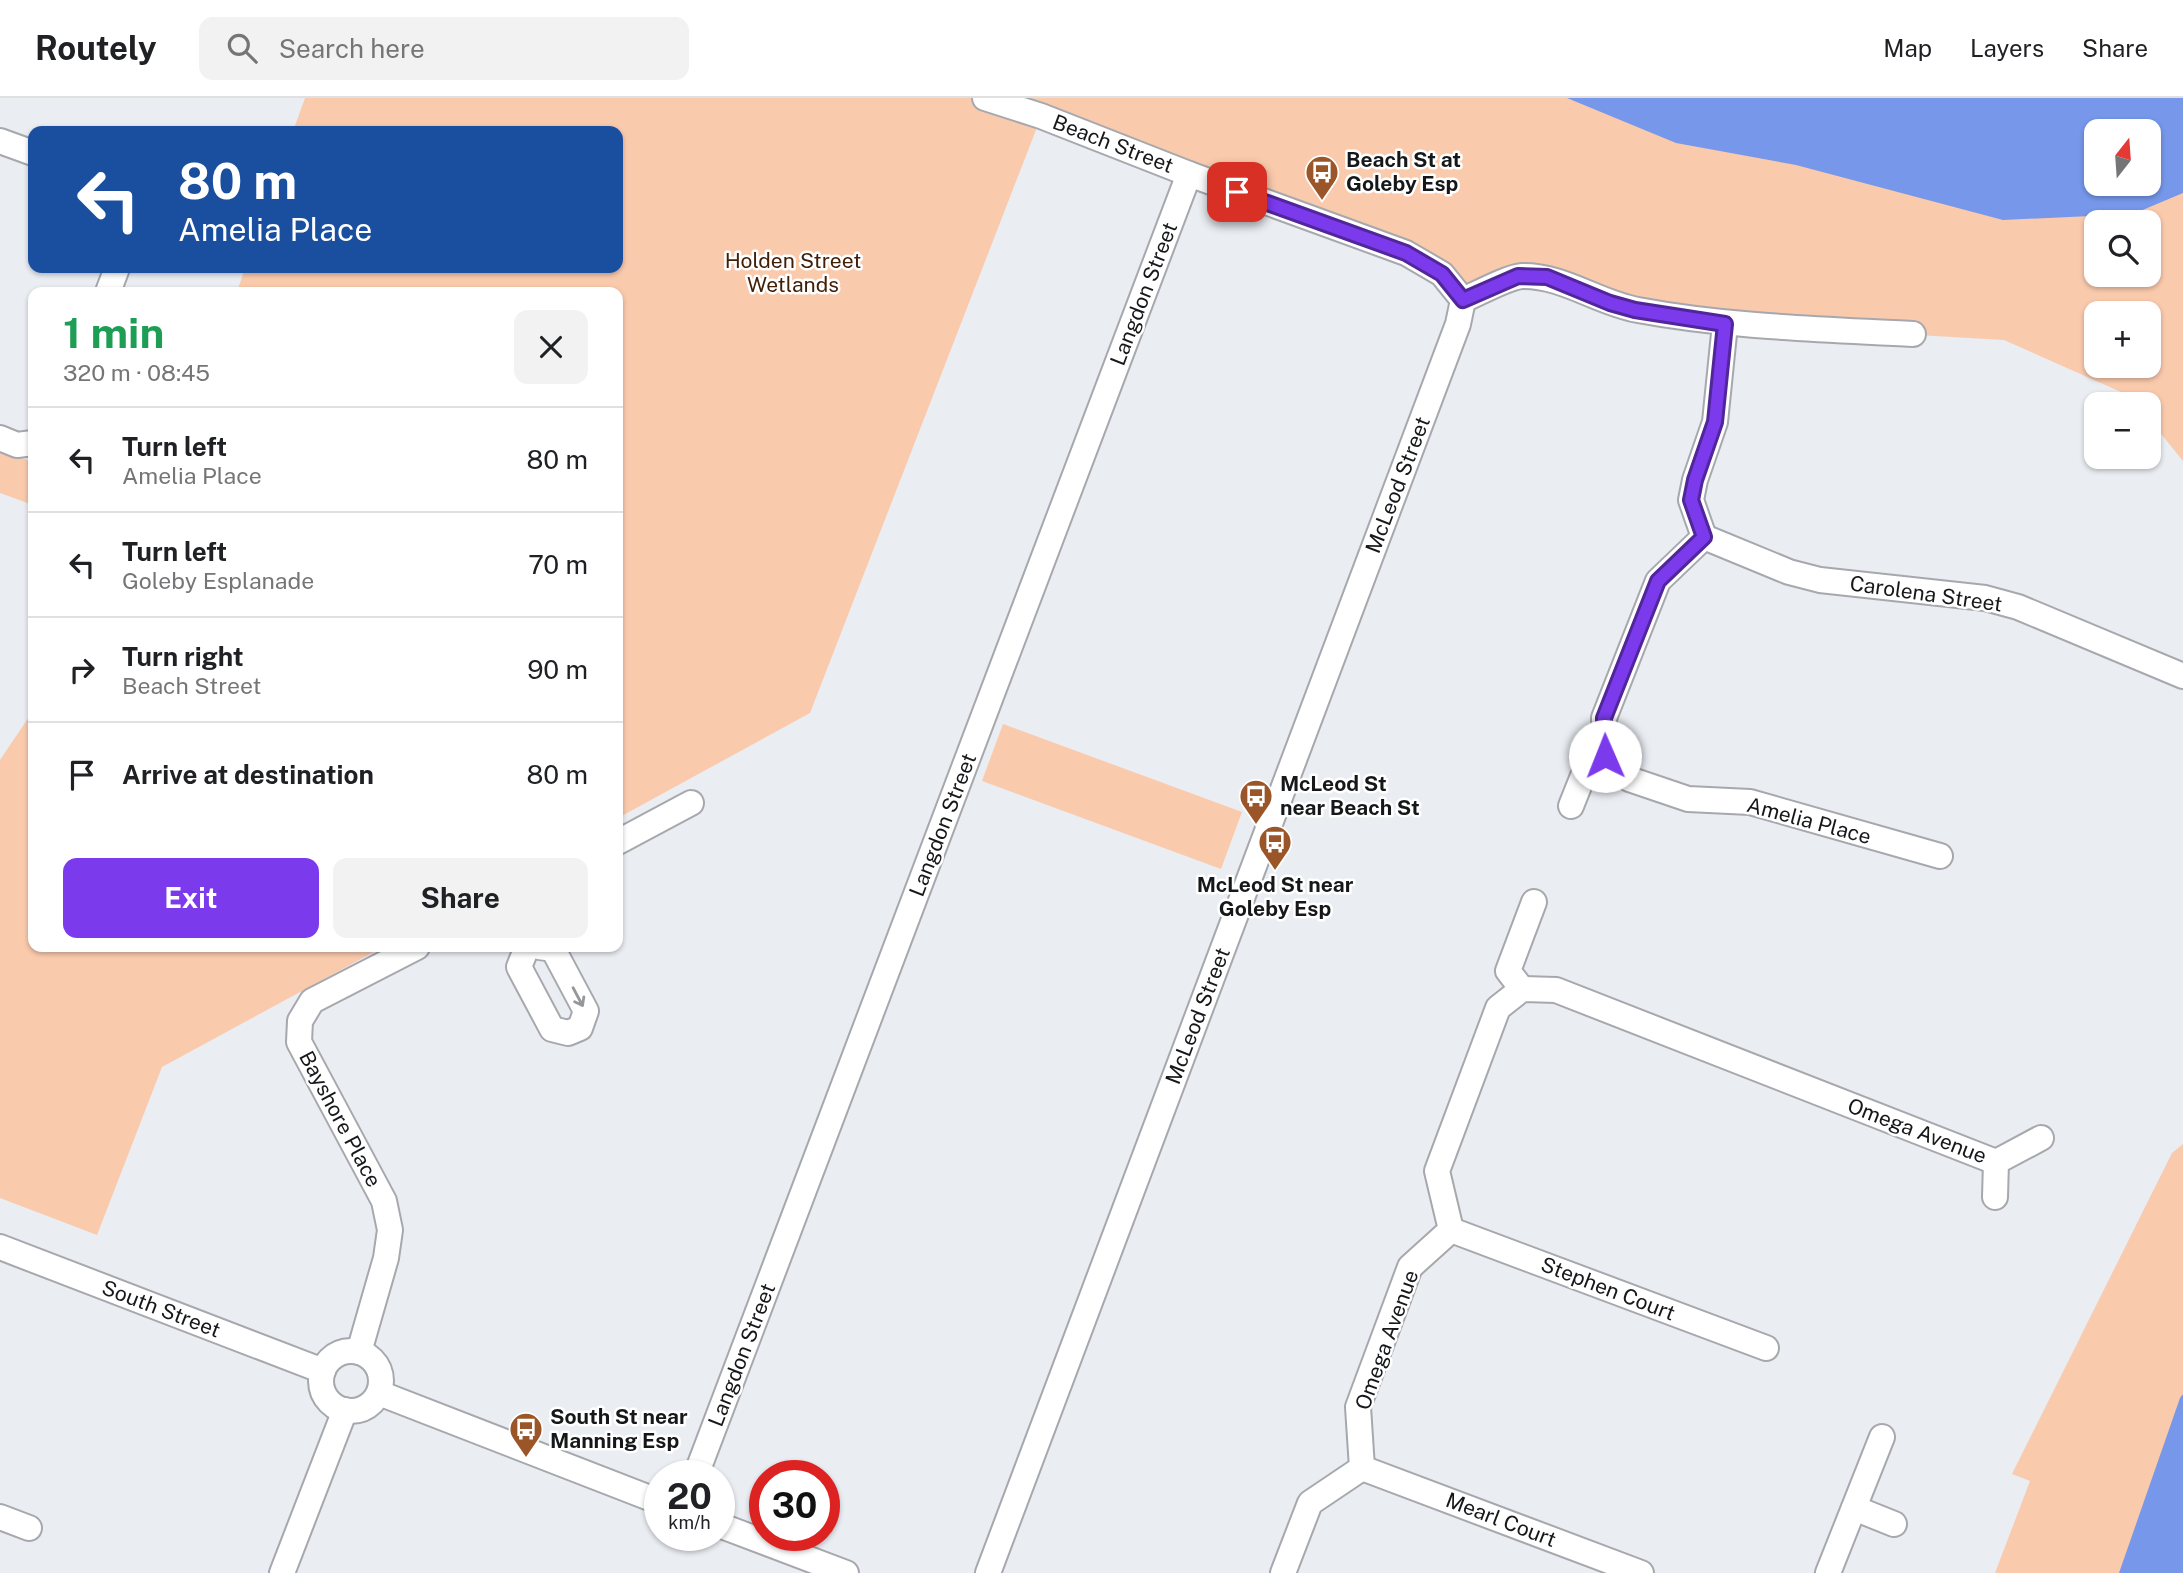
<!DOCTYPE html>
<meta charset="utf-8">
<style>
:root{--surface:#fff;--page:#f2f2f2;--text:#202124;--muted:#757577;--line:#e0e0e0;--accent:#7c3aed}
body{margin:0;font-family:"Public Sans",sans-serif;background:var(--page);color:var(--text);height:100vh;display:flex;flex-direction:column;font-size:26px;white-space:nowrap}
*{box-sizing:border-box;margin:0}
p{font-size:23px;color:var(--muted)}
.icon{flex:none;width:38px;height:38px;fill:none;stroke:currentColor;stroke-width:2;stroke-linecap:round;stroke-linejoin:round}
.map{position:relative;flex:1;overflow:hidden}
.side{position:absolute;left:28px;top:189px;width:595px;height:665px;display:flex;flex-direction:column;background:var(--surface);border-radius:14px;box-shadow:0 2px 5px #0004}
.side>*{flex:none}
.top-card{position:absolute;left:28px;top:28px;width:595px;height:147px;border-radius:14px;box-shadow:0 2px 5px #0004;background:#1a4fa0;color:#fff;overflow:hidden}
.needle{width:46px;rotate:17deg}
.buttons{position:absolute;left:2084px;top:21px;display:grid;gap:14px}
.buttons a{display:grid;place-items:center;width:77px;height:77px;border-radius:14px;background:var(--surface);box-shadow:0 2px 5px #0004;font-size:35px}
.speed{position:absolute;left:644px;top:1362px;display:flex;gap:14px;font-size:35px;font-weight:700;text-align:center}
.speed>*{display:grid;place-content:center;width:91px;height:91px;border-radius:50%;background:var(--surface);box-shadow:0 2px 5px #0004;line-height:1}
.speed small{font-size:18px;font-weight:400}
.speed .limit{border:10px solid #d22;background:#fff;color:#111}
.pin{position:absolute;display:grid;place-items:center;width:60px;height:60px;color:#fff;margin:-30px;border-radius:14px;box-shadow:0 4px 10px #0006}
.me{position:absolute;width:77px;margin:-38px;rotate:359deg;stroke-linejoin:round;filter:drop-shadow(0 0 5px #0008)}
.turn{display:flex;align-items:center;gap:24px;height:147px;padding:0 35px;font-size:32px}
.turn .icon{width:91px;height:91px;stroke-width:2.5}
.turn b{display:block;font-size:49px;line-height:60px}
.round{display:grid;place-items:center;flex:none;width:74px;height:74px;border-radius:14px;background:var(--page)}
.headline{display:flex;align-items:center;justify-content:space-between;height:119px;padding:0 35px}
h1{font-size:42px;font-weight:700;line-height:52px;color:#1e9e55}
.action{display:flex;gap:14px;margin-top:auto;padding:14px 35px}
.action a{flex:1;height:80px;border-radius:14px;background:var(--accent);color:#fff;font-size:28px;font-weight:700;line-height:80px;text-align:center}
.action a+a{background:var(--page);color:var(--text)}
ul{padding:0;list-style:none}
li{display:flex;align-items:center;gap:21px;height:105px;padding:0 35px;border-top:2px solid var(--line)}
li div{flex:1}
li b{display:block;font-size:26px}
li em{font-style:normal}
header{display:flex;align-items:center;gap:42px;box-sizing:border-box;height:98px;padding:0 35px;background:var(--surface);border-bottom:2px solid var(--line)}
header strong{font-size:33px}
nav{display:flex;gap:38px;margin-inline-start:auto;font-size:24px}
.search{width:490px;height:63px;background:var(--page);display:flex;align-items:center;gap:18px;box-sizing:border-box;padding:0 24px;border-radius:14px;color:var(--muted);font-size:26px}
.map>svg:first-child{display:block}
.green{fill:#facaad;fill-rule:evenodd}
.water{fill:#7697ea;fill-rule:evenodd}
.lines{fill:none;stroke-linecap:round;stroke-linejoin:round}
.minor-casing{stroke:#a6a8ad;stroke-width:28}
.minor{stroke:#fff;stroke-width:24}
.oneway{stroke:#969798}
.route-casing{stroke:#51269a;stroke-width:18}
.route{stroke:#7c3aed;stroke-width:12}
.labels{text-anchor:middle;stroke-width:5;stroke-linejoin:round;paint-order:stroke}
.street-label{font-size:21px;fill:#161719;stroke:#fff}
.poi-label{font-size:21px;font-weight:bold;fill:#161719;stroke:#fff;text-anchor:start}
.park-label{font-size:21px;fill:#422008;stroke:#fff}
</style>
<header>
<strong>Routely</strong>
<div class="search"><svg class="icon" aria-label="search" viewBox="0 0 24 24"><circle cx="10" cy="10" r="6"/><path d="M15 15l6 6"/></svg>Search here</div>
<nav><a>Map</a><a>Layers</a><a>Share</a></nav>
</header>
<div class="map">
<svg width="2183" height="1475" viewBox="0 0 2183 1475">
<rect width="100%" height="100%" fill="#eaedf2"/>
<g class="green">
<path d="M305 0H2183V363L2149 321V306H2137L2130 298 2004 242 1725 226 1547 179 1463 202 1442 176 1041 19 810 615 618 720V194H237L245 170H618V33H293ZM2096 33H2149V86H2096ZM2096 124H2149V177H2096ZM2096 215H2149V268H2096Z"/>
<path d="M0 352 33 364V407L0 395Z"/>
<path d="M33 613V849H383L162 969 97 1137 0 1100V662Z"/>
<path d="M1003 626 1242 714 1221 771 982 683Z"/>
<path d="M2183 1046V1475H1995L2030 1383 2012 1376 2172 1055Z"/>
</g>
<g class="water">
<path d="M1567 0H2183V95L2133 116 2003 122 1796 67 1676 45ZM2096 33H2149V86H2096Z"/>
<path d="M2183 1296V1475H2119L2180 1300Z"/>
</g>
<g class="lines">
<defs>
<g id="minor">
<path d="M985 0 1041 18 1189 76 1406 155 1442 176 1463 202"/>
<path d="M0 43 33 55"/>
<path d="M108 194 117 170"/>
<path d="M1463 202C1477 196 1508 179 1522 178 1563 177 1598 205 1638 212 1729 229 1821 231 1913 236"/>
<path d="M1725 226 1715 324 1695 382 1691 402 1704 439 1658 483 1604 620 1605 658 1629 681 1688 701 1750 704 1940 758"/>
<path d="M0 340 17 347 33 345"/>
<path d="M1704 439 1789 474 1820 482 1985 500 2018 509 2183 578"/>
<path d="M1571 708 1583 678 1605 658"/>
<path d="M618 744 691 705"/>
<path d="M527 849 519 869 552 931 568 935 580 930 586 913 553 851 539 849"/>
<path d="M1522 891 1508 873 1534 804"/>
<path d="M1995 1099 1996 1064 2041 1040"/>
<path d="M1451 1132 1766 1250"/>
<path d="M0 1149 323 1273"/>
<circle cx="351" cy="1283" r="30"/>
<path d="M359 1254 386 1160 390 1132 384 1103 299 944 300 923 312 903 417 849"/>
<path d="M379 1295 660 1404"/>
<path d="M1362 1370 1641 1475"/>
<path d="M696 1377 1189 76"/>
<path d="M1854 1410 1894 1426"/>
<path d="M0 1419 29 1430"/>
<path d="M719 1427 846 1475"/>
<path d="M282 1475 345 1312"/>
<path d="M988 1475 1458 226 1463 202"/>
<path d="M1283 1475 1310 1405 1362 1370 1358 1309 1410 1169 1451 1132 1437 1073 1498 910 1522 891 1556 892 1996 1064"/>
<path d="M1828 1475 1882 1339"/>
</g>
</defs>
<use href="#minor" class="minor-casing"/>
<use href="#minor" class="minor"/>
</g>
<defs><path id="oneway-shaft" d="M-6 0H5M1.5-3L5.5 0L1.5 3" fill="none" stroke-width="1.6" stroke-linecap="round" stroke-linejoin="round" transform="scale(1.75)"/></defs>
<use class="oneway" href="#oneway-shaft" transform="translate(578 899) rotate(62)"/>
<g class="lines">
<defs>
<path id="route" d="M1237 94 1406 155 1442 176 1463 202 1518 178 1547 179 1610 205 1635 212 1725 226 1715 324 1695 382 1691 402 1704 439 1658 483 1604 620 1605 658"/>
</defs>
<use href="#route" class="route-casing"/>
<use href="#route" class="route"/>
</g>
<defs>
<symbol id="bus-pin" viewBox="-11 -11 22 30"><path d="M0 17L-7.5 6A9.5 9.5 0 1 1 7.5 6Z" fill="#9a5628" stroke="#fff"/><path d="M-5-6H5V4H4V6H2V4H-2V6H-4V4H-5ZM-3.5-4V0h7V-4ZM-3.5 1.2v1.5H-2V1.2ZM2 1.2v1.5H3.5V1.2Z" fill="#fff"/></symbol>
</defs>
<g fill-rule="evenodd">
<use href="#bus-pin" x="1303" y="55" width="38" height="52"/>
<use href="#bus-pin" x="1237" y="679" width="38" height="52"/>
<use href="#bus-pin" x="1256" y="725" width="38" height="52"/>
<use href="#bus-pin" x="507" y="1312" width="38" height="52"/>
</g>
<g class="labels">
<g class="street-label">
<text transform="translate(1113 46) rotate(21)" y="7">Beach Street</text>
<text transform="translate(1144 196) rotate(-69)" y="7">Langdon Street</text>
<text transform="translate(1398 387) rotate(-69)" y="7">McLeod Street</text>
<text transform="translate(1926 496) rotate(8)" y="7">Carolena Street</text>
<text transform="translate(1809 723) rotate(15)" y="7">Amelia Place</text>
<text transform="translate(943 727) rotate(-69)" y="7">Langdon Street</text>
<text transform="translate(1198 918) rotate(-69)" y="7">McLeod Street</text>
<text transform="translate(340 1021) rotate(62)" y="7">Bayshore Place</text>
<text transform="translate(1917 1033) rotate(21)" y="7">Omega Avenue</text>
<text transform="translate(1608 1191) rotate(21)" y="7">Stephen Court</text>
<text transform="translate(161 1211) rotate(21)" y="7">South Street</text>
<text transform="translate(1387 1242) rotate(-70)" y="7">Omega Avenue</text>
<text transform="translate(742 1257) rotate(-69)" y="7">Langdon Street</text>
<text transform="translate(1501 1422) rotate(21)" y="7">Mearl Court</text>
</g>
<g class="poi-label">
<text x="1346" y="69">Beach St at<tspan x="1346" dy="24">Goleby Esp</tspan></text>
<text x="1280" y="693">McLeod St<tspan x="1280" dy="24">near Beach St</tspan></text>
<text x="1275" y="794" text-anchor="middle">McLeod St near<tspan x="1275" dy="24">Goleby Esp</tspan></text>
<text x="550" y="1326">South St near<tspan x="550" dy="24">Manning Esp</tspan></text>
</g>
<g class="park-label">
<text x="793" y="170">Holden Street<tspan x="793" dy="24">Wetlands</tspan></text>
</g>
</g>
</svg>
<div class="buttons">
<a><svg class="needle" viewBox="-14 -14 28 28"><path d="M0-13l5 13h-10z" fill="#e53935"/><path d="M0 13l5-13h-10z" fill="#757577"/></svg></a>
<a><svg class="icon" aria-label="search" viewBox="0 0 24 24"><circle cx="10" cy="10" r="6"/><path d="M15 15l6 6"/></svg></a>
<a>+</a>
<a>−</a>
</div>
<div class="speed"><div>20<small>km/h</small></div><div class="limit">30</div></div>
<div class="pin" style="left:1237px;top:94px;background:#d93025"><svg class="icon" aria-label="arrive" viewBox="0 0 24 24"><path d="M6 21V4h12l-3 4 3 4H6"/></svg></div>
<svg class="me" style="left:1605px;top:658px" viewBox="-20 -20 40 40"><circle r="19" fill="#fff"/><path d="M0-13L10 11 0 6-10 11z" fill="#7c3aed"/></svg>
<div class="top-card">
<div class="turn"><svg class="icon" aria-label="left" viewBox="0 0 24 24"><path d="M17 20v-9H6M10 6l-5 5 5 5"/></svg><div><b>80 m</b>Amelia Place</div></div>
</div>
<section class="side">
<div class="headline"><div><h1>1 min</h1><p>320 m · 08:45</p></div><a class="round"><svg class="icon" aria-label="close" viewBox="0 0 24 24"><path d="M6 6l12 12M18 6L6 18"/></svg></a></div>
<ul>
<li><svg class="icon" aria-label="left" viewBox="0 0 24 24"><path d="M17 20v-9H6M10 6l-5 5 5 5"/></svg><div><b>Turn left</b><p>Amelia Place</p></div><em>80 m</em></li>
<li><svg class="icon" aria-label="left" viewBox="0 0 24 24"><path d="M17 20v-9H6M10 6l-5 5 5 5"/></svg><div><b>Turn left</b><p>Goleby Esplanade</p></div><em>70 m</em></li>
<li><svg class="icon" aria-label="right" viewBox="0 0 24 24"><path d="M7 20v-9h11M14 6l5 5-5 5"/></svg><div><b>Turn right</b><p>Beach Street</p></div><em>90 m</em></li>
<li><svg class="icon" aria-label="arrive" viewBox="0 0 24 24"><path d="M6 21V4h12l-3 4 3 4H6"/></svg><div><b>Arrive at destination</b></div><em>80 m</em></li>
</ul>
<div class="action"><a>Exit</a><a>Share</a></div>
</section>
</div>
